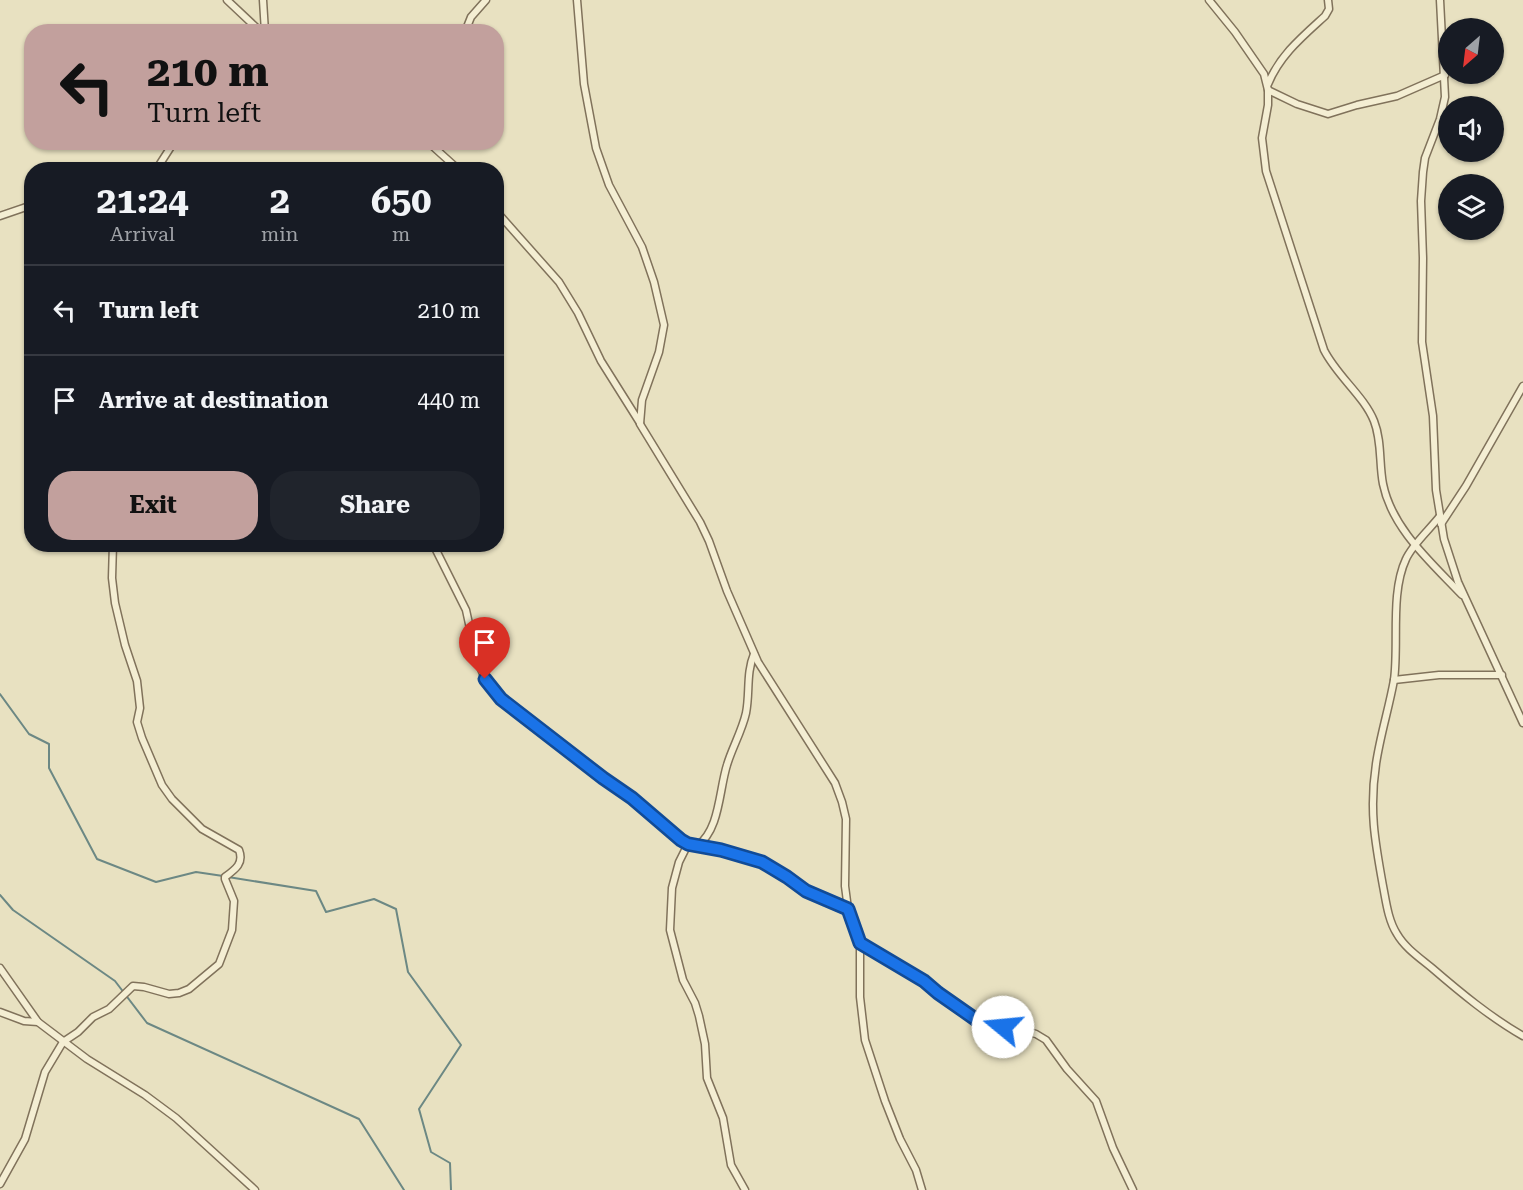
<!DOCTYPE html>
<style>
:root{--surface:#171b24;--page:#20242c;--text:#f1f3f6;--muted:#9ea1a6;--line:#363941;--accent:#c2a09d}
body{margin:0;font-family:"Roboto Serif",serif;background:var(--page);color:var(--text);height:100vh;display:flex;flex-direction:column;font-size:22px;white-space:nowrap}
*{box-sizing:border-box;margin:0}
p{font-size:20px;color:var(--muted)}
.icon{flex:none;width:33px;height:33px;fill:none;stroke:currentColor;stroke-width:2;stroke-linecap:round;stroke-linejoin:round}
.map{position:relative;flex:1;overflow:hidden}
.drawer{position:absolute;left:24px;top:162px;width:480px;height:390px;display:flex;flex-direction:column;background:var(--surface);border-radius:24px;box-shadow:0 2px 4px #0004}
.drawer>*{flex:none}
.hud{position:absolute;left:24px;top:24px;width:480px;height:126px;border-radius:24px;box-shadow:0 2px 4px #0004;background:#c2a09d;color:#111;overflow:hidden}
.needle{width:39px;rotate:208deg}
.controls{position:absolute;left:1438px;top:18px;display:grid;gap:12px}
.controls a{display:grid;place-items:center;width:66px;height:66px;border-radius:50%;background:var(--surface);box-shadow:0 2px 4px #0004;font-size:30px}
.pin{position:absolute;display:grid;place-items:center;width:51px;height:51px;color:#fff;margin:-62px -26px;border-radius:50% 50% 50% 0;rotate:-45deg;box-shadow:0 0 6px #0007}
.pin .icon{rotate:45deg}
.me{position:absolute;width:66px;margin:-33px;rotate:287deg;stroke-linejoin:round;filter:drop-shadow(0 0 4px #0008)}
.turn{display:flex;align-items:center;gap:21px;height:126px;padding:0 24px;font-size:27px}
.turn .icon{width:78px;height:78px;stroke-width:2.5}
.turn b{display:block;font-size:42px;line-height:51px}
.eta{display:flex;justify-content:space-evenly;align-items:center;height:102px;text-align:center}
.eta b{font-size:36px;font-weight:700;line-height:42px}
.cta{display:flex;gap:12px;margin-top:auto;padding:12px 24px}
.cta a{flex:1;height:69px;border-radius:24px;background:var(--accent);color:#111;font-size:24px;font-weight:700;line-height:69px;text-align:center}
.cta a+a{background:var(--page);color:var(--text)}
ul{padding:0;list-style:none}
li{display:flex;align-items:center;gap:18px;height:90px;padding:0 24px;border-top:2px solid var(--line)}
li div{flex:1}
li b{display:block;font-size:22px}
li em{font-style:normal}
.map>svg:first-child{display:block}
.lines{fill:none;stroke-linecap:round;stroke-linejoin:round}
.stream{stroke:#6c8884;stroke-width:2}
.minor-casing{stroke:#80725b;stroke-width:9}
.minor{stroke:#f4eed3;stroke-width:6}
.route-casing{stroke:#114b97;stroke-width:15}
.route{stroke:#1a73e8;stroke-width:10}
</style>
<div class="map">
<svg width="1523" height="1190" viewBox="0 0 1523 1190">
<rect width="100%" height="100%" fill="#e8e1c1"/>
<g class="lines">
<g class="stream">
<path d="M0 694 29 734 49 744V768L97 859 156 882 196 872 223 876"/>
<path d="M228 877 316 891 326 912 374 899 396 909 408 972 461 1045 419 1109 431 1152 450 1163 451 1190"/>
<path d="M0 895 13 910 115 981 147 1023 359 1119 404 1190"/>
</g>
<defs>
<g id="minor">
<path d="M227 0 261 32"/>
<path d="M263 0 265 32"/>
<path d="M577 0 584 84 596 148 609 185 642 247 654 282 664 325 659 352 642 400 640 424 700 522 709 541 727 591 758 662 835 783 842 802 846 819 845 886 848 909 860 943V997L865 1040 885 1101 900 1139 916 1170 922 1190"/>
<path d="M1209 0 1235 32 1264 74 1268 90V105L1262 138 1266 171 1324 350C1337 376 1364 396 1374 421 1382 441 1379 464 1383 484 1392 529 1432 563 1462 595"/>
<path d="M1440 0 1445 97 1440 119 1425 158 1423 172 1421 201 1423 258 1422 342 1433 416 1436 490 1444 539 1458 582 1523 723"/>
<path d="M465 32 471 17 486 0"/>
<path d="M1268 84C1280 55 1302 37 1325 16L1329 9 1328 0"/>
<path d="M1268 90 1297 104 1328 114 1357 105 1397 96 1445 75"/>
<path d="M428 142 459 170"/>
<path d="M156 170 174 142"/>
<path d="M496 211 559 282 578 313 601 361 640 423"/>
<path d="M0 216 32 205"/>
<path d="M1440 516C1430 529 1412 545 1406 559 1390 593 1399 644 1394 680 1389 708 1380 736 1376 764 1369 810 1375 842 1383 886 1386 901 1388 920 1397 934 1405 948 1420 958 1432 968 1461 993 1490 1017 1523 1036"/>
<path d="M1441 524 1466 486 1523 386"/>
<path d="M433 544 466 610 476 656 485 679 493 692 603 778 632 798 681 840 688 844 721 850 762 862 787 877 806 891 848 909"/>
<path d="M1394 680 1439 675H1502"/>
<path d="M688 844 679 862 672 888 670 930 683 980 695 1003 699 1016 705 1044 707 1078 723 1118 731 1165 745 1190"/>
<path d="M697 846C720 830 719 790 727 765 732 748 742 731 746 713 750 693 746 673 754 654"/>
<path d="M860 943 924 981 938 993 978 1021 989 1026 1022 1030 1036 1034 1046 1040 1067 1069 1096 1101 1113 1148 1133 1190"/>
<path d="M0 968 38 1022"/>
<path d="M0 1012 24 1021 38 1022 87 1059 145 1095 176 1118 255 1190"/>
<path d="M0 1184 25 1139 45 1072 63 1042 78 1032 93 1017 109 1009 133 986 144 987 169 994 179 993 189 989 219 964 232 930 234 901 225 879V877C236 869 244 863 239 850L202 829 172 799 162 785 142 738 137 722 140 708 137 681 125 645 115 603 112 578 113 544"/>
</g>
</defs>
<use href="#minor" class="minor-casing"/>
<use href="#minor" class="minor"/>
</g>
<g class="lines">
<defs>
<path id="route" d="M485 679 501 699 603 778 632 798 681 840 688 844 721 850 762 862 787 877 806 891 848 909 860 943 924 981 938 993 978 1021 989 1026 1003 1027"/>
</defs>
<use href="#route" class="route-casing"/>
<use href="#route" class="route"/>
</g>
</svg>
<div class="controls">
<a><svg class="needle" viewBox="-14 -14 28 28"><path d="M0-13l5 13h-10z" fill="#e53935"/><path d="M0 13l5-13h-10z" fill="#9ea1a6"/></svg></a>
<a><svg class="icon" aria-label="sound" viewBox="0 0 24 24"><path d="M4 9h4l5-4v14l-5-4H4zM17 9q2 3 0 6"/></svg></a>
<a><svg class="icon" aria-label="layers" viewBox="0 0 24 24"><path d="M12 4l9 5-9 5-9-5zM3 14l9 5 9-5"/></svg></a>
</div>
<div class="pin" style="left:485px;top:679px;background:#d93025"><svg class="icon" aria-label="arrive" viewBox="0 0 24 24"><path d="M6 21V4h12l-3 4 3 4H6"/></svg></div>
<svg class="me" style="left:1003px;top:1027px" viewBox="-20 -20 40 40"><circle r="19" fill="#fff"/><path d="M0-13L10 11 0 6-10 11z" fill="#1a73e8"/></svg>
<div class="hud">
<div class="turn"><svg class="icon" aria-label="left" viewBox="0 0 24 24"><path d="M17 20v-9H6M10 6l-5 5 5 5"/></svg><div><b>210 m</b>Turn left</div></div>
</div>
<section class="drawer">
<div class="eta">
<div><b>21:24</b><p>Arrival</p></div>
<div><b>2</b><p>min</p></div>
<div><b>650</b><p>m</p></div>
</div>
<ul>
<li><svg class="icon" aria-label="left" viewBox="0 0 24 24"><path d="M17 20v-9H6M10 6l-5 5 5 5"/></svg><div><b>Turn left</b></div><em>210 m</em></li>
<li><svg class="icon" aria-label="arrive" viewBox="0 0 24 24"><path d="M6 21V4h12l-3 4 3 4H6"/></svg><div><b>Arrive at destination</b></div><em>440 m</em></li>
</ul>
<div class="cta"><a>Exit</a><a>Share</a></div>
</section>
</div>
